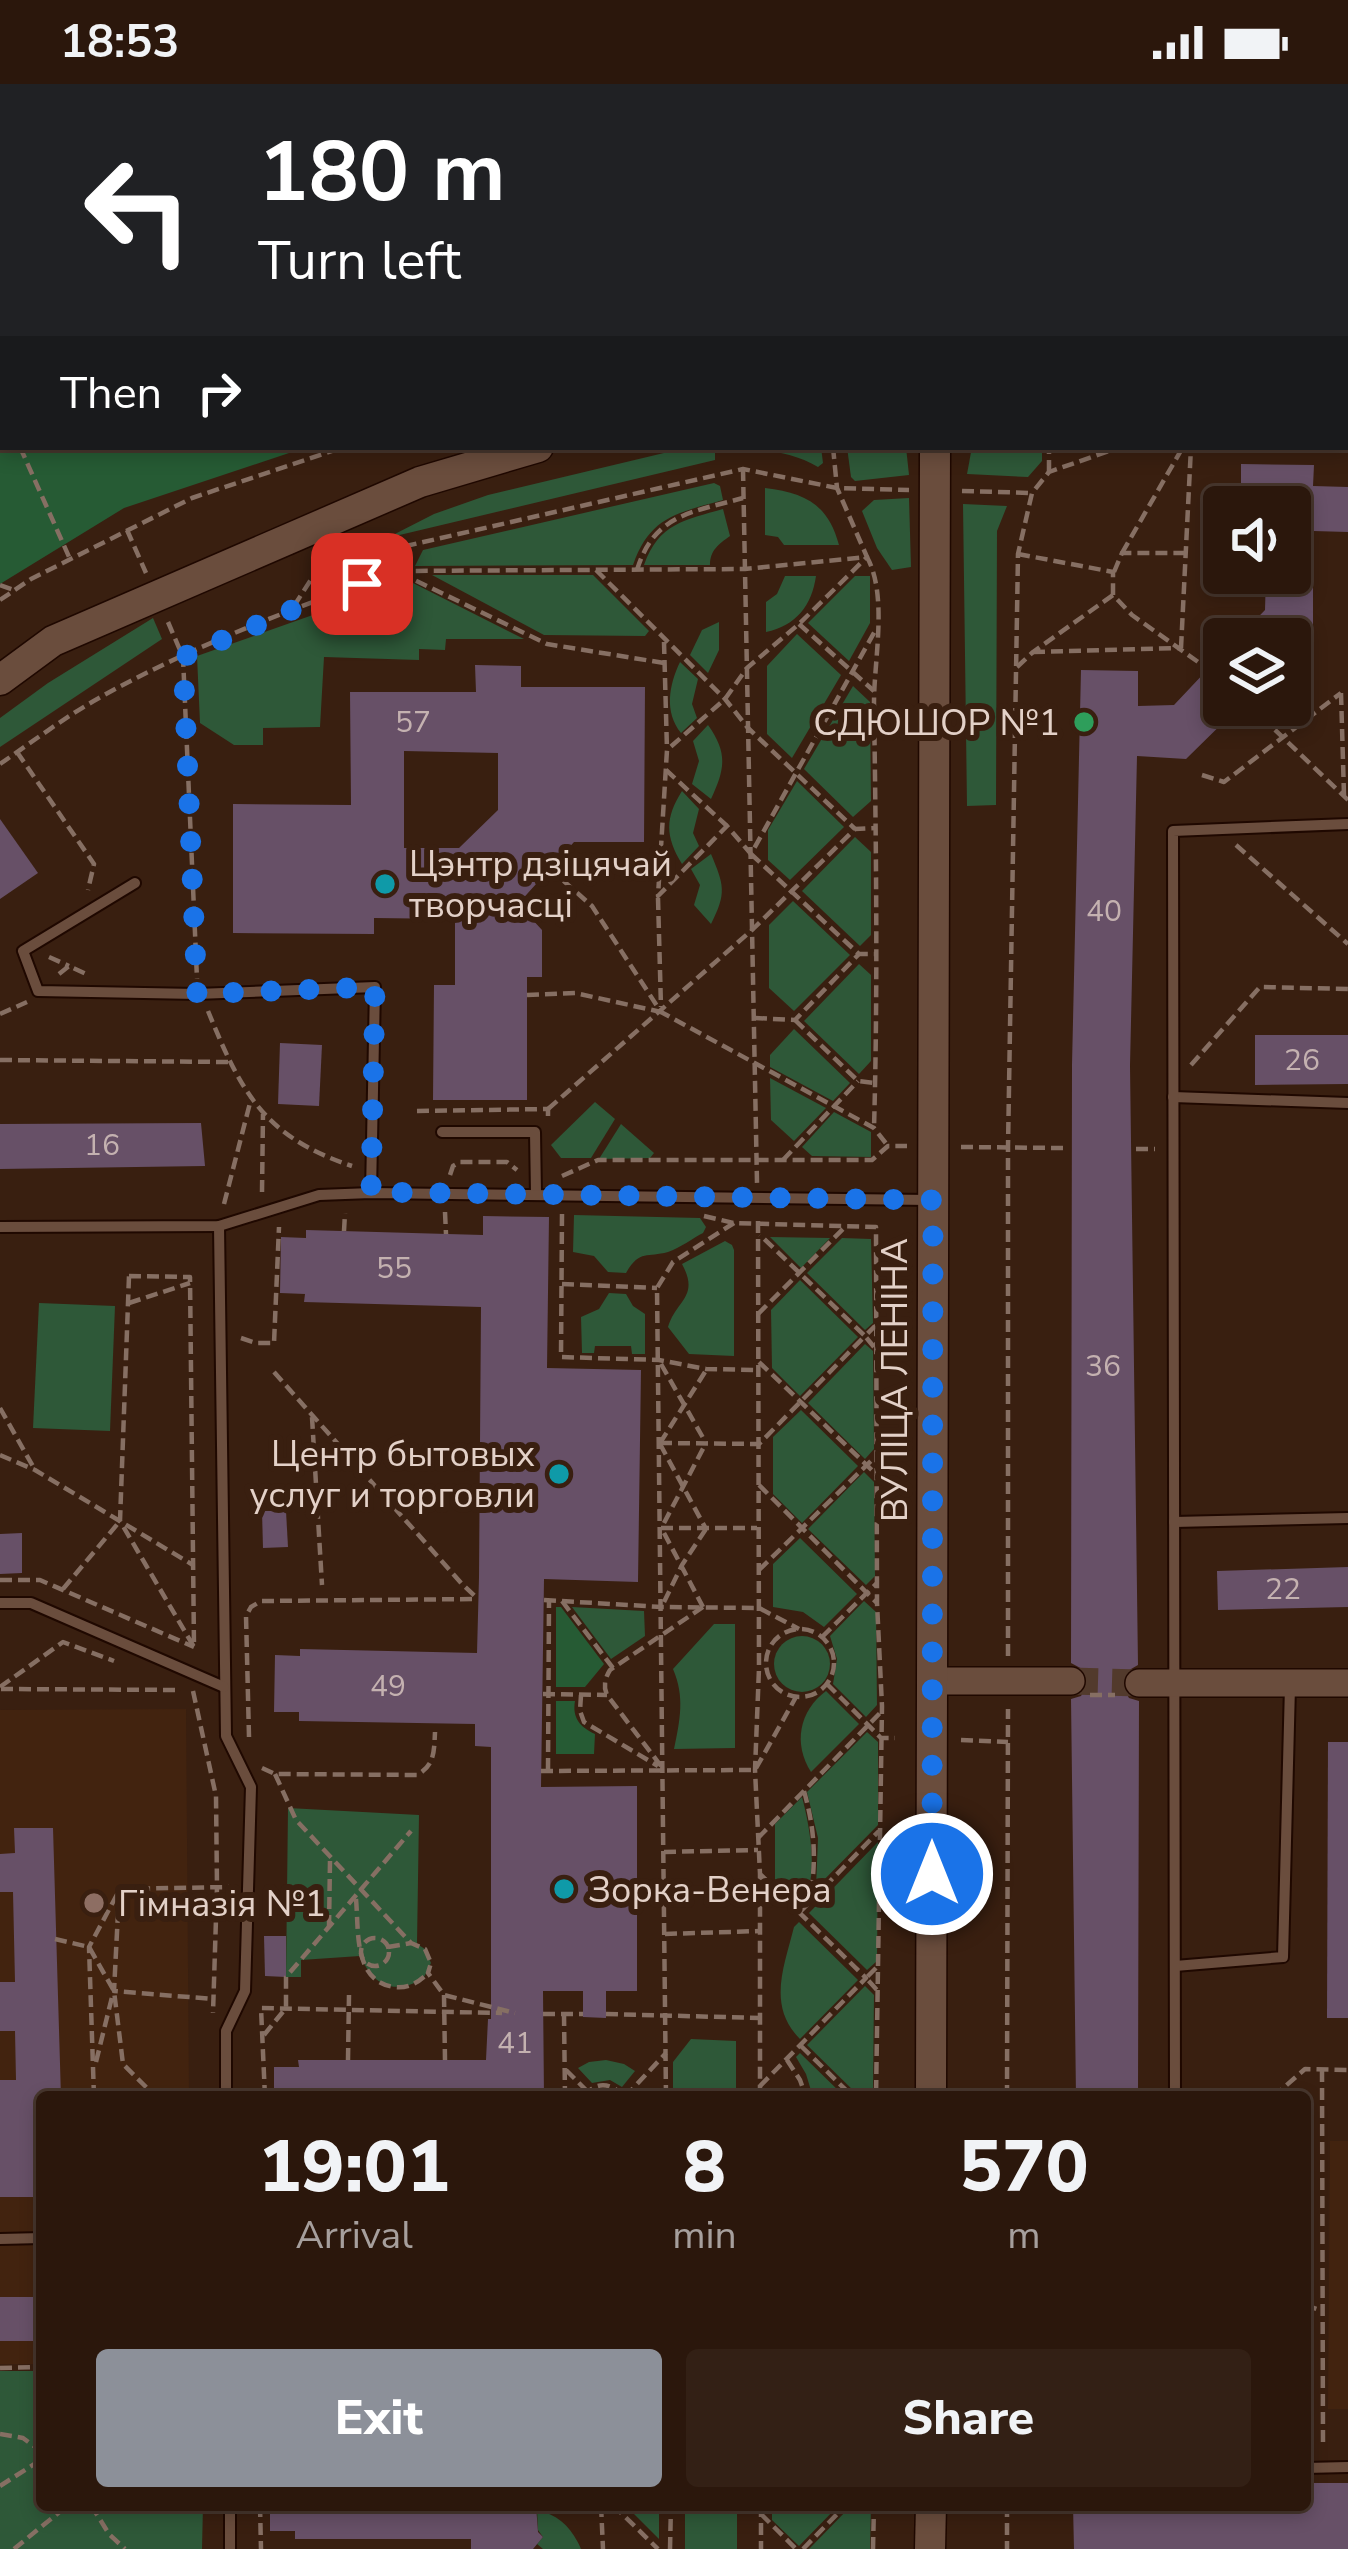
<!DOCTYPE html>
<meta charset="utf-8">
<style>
:root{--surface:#2b170c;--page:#332015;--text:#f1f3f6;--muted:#a69f9d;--line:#47362d;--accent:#8c9099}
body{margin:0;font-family:"Nunito Sans",sans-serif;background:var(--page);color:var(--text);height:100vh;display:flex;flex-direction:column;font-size:45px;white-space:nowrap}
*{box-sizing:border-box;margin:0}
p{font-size:39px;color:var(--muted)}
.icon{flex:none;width:66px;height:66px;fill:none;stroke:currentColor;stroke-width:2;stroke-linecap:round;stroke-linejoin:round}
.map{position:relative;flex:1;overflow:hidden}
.side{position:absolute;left:36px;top:2007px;width:1275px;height:420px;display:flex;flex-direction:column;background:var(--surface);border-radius:12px;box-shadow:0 6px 18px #0003,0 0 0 3px var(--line)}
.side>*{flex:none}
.hud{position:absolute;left:0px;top:0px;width:1350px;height:366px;box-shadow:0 6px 18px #0003,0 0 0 3px var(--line);background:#202124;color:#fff;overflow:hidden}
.controls{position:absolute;left:1203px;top:402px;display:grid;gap:24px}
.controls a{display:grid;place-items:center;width:108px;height:108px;border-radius:12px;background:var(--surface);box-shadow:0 6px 18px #0003,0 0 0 3px var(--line);font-size:60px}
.pin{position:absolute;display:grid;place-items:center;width:102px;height:102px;color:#fff;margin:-51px;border-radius:24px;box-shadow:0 6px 18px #0006}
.me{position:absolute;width:132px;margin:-66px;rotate:0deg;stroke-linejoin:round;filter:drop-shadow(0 0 9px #0008)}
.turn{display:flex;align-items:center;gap:42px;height:252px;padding:0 60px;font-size:54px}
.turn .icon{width:156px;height:156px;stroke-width:2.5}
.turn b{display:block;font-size:84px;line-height:102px}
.then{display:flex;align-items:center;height:114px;padding:0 60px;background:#0003;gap:24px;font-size:45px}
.eta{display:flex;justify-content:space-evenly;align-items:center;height:204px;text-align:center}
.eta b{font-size:72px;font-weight:800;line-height:84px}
.cta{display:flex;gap:24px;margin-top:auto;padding:24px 60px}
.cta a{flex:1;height:138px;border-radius:12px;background:var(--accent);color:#fff;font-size:48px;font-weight:800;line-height:138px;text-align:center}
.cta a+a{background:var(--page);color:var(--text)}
.status{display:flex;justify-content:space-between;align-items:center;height:84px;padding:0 60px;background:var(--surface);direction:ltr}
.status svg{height:33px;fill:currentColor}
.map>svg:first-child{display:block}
.built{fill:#42230f}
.green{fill:#2e5838}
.forest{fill:#265b34}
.building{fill:#675067;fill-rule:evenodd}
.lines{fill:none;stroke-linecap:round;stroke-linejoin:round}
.tertiary-tunnel{stroke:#523a2c;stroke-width:27;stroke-dasharray:27 14;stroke-linecap:butt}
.service-casing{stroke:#1f0800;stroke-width:14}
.tertiary-casing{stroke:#1f0800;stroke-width:30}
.secondary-casing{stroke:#1f0800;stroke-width:33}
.path{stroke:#866f63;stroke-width:4.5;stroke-dasharray:12 6;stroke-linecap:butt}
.service{stroke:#6a4d3d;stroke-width:10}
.tertiary{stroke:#6a4d3d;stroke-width:27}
.secondary{stroke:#6a4d3d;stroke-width:30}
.route{stroke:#1a73e8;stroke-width:21;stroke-dasharray:0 37.8}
.leisure-dot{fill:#2e9e5b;stroke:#391f10;stroke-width:4.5}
.culture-dot{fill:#0f9aa8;stroke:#391f10;stroke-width:4.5}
.education-dot{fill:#8d6e63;stroke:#391f10;stroke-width:4.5}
.labels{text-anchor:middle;stroke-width:12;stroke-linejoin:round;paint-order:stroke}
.number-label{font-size:30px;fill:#c4b1b0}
.poi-label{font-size:36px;fill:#e3d1c8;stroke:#391f10;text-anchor:start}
.street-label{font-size:36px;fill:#e3d1c8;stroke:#391f10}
</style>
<div class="status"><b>18:53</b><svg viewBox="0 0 49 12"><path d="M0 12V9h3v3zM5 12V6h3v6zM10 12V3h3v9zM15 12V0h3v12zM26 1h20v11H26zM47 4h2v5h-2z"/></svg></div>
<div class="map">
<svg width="1348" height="2465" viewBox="0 0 1348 2465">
<rect width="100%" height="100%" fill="#391f10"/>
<g class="built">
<path d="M186 1625 189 2013H42V2280H0V1626Z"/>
<path d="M1330 2057H1348V2325H1328Z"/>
</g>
<g class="green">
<path d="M601 0H1117L1118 3H601Z"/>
<path d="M689 363H821L823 379 818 383C785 364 752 364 715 369V376L387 454 434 430 488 411Z"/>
<path d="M847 363H906L909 391 855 397 851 393Z"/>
<path d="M972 363H1042V377L1028 393 967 390Z"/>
<path d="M714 399 720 402 723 416C678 429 650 432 633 481L415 482 423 466Z"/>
<path d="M765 404C805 409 828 420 839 461H784L778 453 765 451Z"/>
<path d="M909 414 911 483 892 486 877 464 862 427 874 416Z"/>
<path d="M963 420 1007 422 997 447 996 721 967 722Z"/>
<path d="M723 425 730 452C719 460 710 466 710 481H644C659 439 685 436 723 425Z"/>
<path d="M432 491H593L649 547 645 552 544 551Z"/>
<path d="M785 492H816C812 521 796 542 766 548V518L777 510Z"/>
<path d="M855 492H870V539L849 577 808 539Z"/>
<path d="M409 497 524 555H446L445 566 419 565V576L324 573 320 643 263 644V661H234L200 639 197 572Z"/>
<path d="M153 534 162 555 0 663V634L48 599Z"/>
<path d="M719 538V566L708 589 690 571 702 546Z"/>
<path d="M797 550 841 591 792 674 767 650V582Z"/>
<path d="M680 578 698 595 692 620 697 634 681 649C664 628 669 601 680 578Z"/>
<path d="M853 602 870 618 871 717 853 733 804 685Z"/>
<path d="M708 641C728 669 725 685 711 715L692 700 699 677 693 657Z"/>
<path d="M797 697 844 743 790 796 768 776V746Z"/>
<path d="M682 707 699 725 693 749 699 762 682 780C665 752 665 734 682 707Z"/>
<path d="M855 753 871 768V851L860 862 802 807Z"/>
<path d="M711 770C724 801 727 809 711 840L694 821 700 801 691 785Z"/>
<path d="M793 817 850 871 794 927 769 904V841Z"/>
<path d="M859 880 871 891V977L859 990 804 937Z"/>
<path d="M794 945 850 999 833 1017 770 983V971Z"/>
<path d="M770 994 826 1024 794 1057 771 1036Z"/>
<path d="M595 1018 615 1035 591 1074H561L551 1061Z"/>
<path d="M834 1028 871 1048V1073L812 1072 802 1063Z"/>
<path d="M621 1040 654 1069 650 1074 599 1075Z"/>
<path d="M574 1131 700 1134 706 1143 703 1149C693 1154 680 1164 668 1168 647 1174 640 1165 626 1189L608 1188 594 1172 573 1168Z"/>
<path d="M770 1153 830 1154 801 1184Z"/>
<path d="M842 1154 871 1155 873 1239 865 1246 807 1189Z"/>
<path d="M725 1157 732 1161 734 1166V1272L689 1270 668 1243C676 1216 700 1213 682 1180Z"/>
<path d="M800 1196 858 1253 800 1312 772 1284 771 1226Z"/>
<path d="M609 1209 626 1210 633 1222 645 1230V1270H632L631 1262H595L594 1269H582L581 1233 599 1225Z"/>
<path d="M39 1219 115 1222 110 1347 33 1344Z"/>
<path d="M865 1260 873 1267 874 1365 865 1375 808 1319Z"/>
<path d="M801 1326 858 1382 802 1439 773 1410V1353Z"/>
<path d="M864 1388 874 1398 875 1492 866 1501 808 1445Z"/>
<path d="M800 1454 857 1510 824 1543 803 1528 773 1523V1480Z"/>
<path d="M864 1517 876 1528 877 1621 866 1633 833 1600 837 1575 830 1552Z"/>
<path d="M572 1523 644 1527 645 1552 611 1575Z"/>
<path d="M714 1540H735V1664L674 1665C680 1636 685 1613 673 1585Z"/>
<circle cx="802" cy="1580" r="28"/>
<path d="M826 1607 859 1640 811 1688C793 1660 799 1627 826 1607Z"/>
<path d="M867 1648 878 1658V1741L816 1804 818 1754 807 1708Z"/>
<path d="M802 1713C809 1739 821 1799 800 1820L775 1795V1740Z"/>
<path d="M288 1724 419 1731 417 1860 425 1865 431 1879 423 1895C393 1911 374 1902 360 1872L301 1876V1893H286Z"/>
<path d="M878 1758 877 1877 867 1886 809 1829Z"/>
<path d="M799 1838 858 1896 800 1955C767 1922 784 1883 794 1843Z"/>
<path d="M865 1902 874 1911 873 2006 865 2013H860L807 1961Z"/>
<path d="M691 1955 736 1957V2013H673V1978Z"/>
<path d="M800 1969 845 2013H813L806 1990 796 1973Z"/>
<path d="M606 1976 624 1980 635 1987 622 2003 610 1996 592 1999 578 1984 589 1978Z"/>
<path d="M0 2287H42V2421H203L202 2465H0Z"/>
<path d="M625 2421H659V2455Z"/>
<rect x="685" y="2421" width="52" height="44"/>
<path d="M772 2421H839L799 2462 772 2436Z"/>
<path d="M852 2421H871L870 2465H809Z"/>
<path d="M537 2426C559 2431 572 2444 581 2465H543L537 2460 543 2453 538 2446Z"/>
</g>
<g class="forest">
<path d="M0 0H574V3H3V363H307L124 424 0 500Z"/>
<path d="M1117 0H1348V158L1347 3H1118Z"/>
<path d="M556 1523H561L604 1580 585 1603H556Z"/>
<path d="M556 1617H575C572 1634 580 1643 595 1650L594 1670H556Z"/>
</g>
<g class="building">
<path d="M1241 380 1314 381 1313 402 1348 403V448L1313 447V551L1290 573V555H1237L1265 526 1266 489H1290V423H1241Z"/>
<path d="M1224 568V621H1241L1186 675 1137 672 1130 982 1138 1581 1124 1589 1121 1600 1129 1614 1139 1617 1138 2013H1076L1071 1615 1081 1612 1089 1598 1086 1587 1071 1579 1072 981 1081 586 1138 587V622L1174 621Z"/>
<path d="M475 581 521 582V603H645L644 758H574L518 820 542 846V893H527V1016H433L434 901H455V835L374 834V850L233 849V720L351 721 350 608H476ZM404 667 498 669V726L459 764H404Z"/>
<path d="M0 735 38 789 0 815Z"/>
<path d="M1255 951H1348V1000L1255 1001Z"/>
<path d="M280 959 322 961 319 1022 278 1020Z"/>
<path d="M201 1039 205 1082 0 1085V1040Z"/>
<path d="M483 1132 549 1133 547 1284 641 1286 638 1498 544 1495 541 1703 637 1702V1907H606V1934L583 1933V1907H543L544 2013H274V1983H299L298 1976H486L488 1935H491V1663L475 1662V1640L299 1637V1628H274L275 1571 300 1572V1565L477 1569 479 1493 481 1223 304 1218 305 1210 280 1209 281 1153 306 1154V1146L483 1151Z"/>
<path d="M262 1427H286L288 1463 263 1464Z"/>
<path d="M22 1449V1489L0 1490V1450Z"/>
<path d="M1348 1483V1523L1218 1526 1217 1487Z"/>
<path d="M1328 1658H1348V1934H1327Z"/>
<path d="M14 1744H53L61 2013H42V2113H0V1996H16L15 1947H0V1898H15L13 1808H0V1770L15 1769Z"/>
<path d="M264 1852H286V1893L265 1892Z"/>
<rect x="0" y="2213" width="42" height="44"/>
<path d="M1305 2399H1348V2465H1074L1073 2421H1305Z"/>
<path d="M270 2421H536L538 2448 543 2453 533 2465H471V2455H295V2447H270Z"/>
</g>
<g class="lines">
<path class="tertiary-tunnel" d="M1071 1597 1139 1599"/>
<defs>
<g id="service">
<path d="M586 3V0"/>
<path d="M135 799 23 867 38 907 197 910 375 903 371 1109"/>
<path d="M1173 1013 1348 1019"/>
<path d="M442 1048H535L536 1111"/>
<path d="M219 1142 226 1652 251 1703 245 1907 226 1947V2013"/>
<path d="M0 1143 219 1142 319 1111 371 1109 930 1116"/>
<path d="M1174 1438 1348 1434"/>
<path d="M0 1519H31L224 1603"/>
<path d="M1175 1882 1283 1873 1290 1602"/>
<path d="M1175 2013 1173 747 1348 740"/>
<path d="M0 2155 42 2154"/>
<path d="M1305 2384 1348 2383"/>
<path d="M230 2421V2465"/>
</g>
<g id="tertiary">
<path d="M932 1597H1071"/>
<path d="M1139 1599H1348"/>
</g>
<g id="secondary">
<path d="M1347 289H1348"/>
<path d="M0 596 53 557 420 398 538 363"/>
<path d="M931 2013 935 363"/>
<path d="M930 2465 931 2421"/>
</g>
</defs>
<use href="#service" class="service-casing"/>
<use href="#tertiary" class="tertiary-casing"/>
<use href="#secondary" class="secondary-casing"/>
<g class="path">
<path d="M232 0 236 3"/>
<path d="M864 0 871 3"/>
<path d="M1145 3 1146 0"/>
<path d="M1171 3 1173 0"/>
<path d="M1347 220H1348"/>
<path d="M0 318 3 325"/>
<path d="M1347 345H1348"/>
<path d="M20 363 70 475"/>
<path d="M833 363 837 404 867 473 799 540 747 584 725 615 667 666 658 812 727 742 751 770 875 547"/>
<path d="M743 385 757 1099"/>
<path d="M1049 388V363"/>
<path d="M962 407 1032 409"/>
<path d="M127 446 146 489"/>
<path d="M1122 469 1183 363"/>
<path d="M1018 470 1113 488V511L1132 531 1208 585"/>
<path d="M596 486 725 615 748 644 855 745"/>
<path d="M637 486C654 430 693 428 743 414"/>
<path d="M1114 488 1122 469H1186"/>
<path d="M0 501 14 506"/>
<path d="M0 516 31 495 192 414 344 363"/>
<path d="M294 522 312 494 406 462"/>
<path d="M168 538 183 573 197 895"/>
<path d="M799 540 874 607"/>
<path d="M664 558 667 666"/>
<path d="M1181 564 1191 363"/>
<path d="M1033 568 1181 564"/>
<path d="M664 579 547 560 396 487 745 485 867 473C888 512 874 575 874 619 876 761 878 902 874 1044"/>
<path d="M1017 583 1033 568 1113 511"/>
<path d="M1341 609 1344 711"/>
<path d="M1249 621 1348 716"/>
<path d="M17 668 94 780 88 806"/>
<path d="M0 680C32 658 65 633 99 614 193 561 296 524 396 487L406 462 743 385 837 404 909 406"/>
<path d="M666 686 727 742"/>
<path d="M1202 691 1224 698 1341 609"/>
<path d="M1236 761 1348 860"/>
<path d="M751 770 859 870H877"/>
<path d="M550 785 592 822 661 928 874 1044 888 1062"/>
<path d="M658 814 661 923"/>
<path d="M49 873 69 882"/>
<path d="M59 890 69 882 86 890"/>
<path d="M527 911 575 909 661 928"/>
<path d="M208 927C241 1008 264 1053 352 1082"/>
<path d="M0 930 27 918"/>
<path d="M755 934 795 936 859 870"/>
<path d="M795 936 858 997 875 999"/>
<path d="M0 976 228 978"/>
<path d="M1191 981 1260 903 1348 905"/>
<path d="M548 1025 752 846 855 745 876 744"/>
<path d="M417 1027 548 1025V1038"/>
<path d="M961 1063 1063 1064"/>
<path d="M1136 1065H1155"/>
<path d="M783 1076 858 997"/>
<path d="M450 1091 453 1082 460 1078H507L517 1086"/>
<path d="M562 1092 598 1076H872L888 1062H907"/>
<path d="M262 1108 263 1030"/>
<path d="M224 1120 251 1015"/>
<path d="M445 1128 446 1150"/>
<path d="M562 1130 561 1273 659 1276 706 1285 758 1286"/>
<path d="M704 1132 734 1139 876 1143 877 1519 882 1622 876 2013"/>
<path d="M758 1137 759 1584 755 1686 760 1790V2013"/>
<path d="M344 1147 345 1129"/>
<path d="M129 1192 190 1193 194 1563 120 1437Z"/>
<path d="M562 1200 657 1204"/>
<path d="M129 1219 190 1199"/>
<path d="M758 1230 843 1145"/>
<path d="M241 1254 256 1259H274L279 1143"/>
<path d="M874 1263 865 1252 875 1242"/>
<path d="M759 1278 877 1391"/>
<path d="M661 1280 706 1359"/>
<path d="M274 1288 462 1500 478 1515"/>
<path d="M0 1324 35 1386"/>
<path d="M312 1333 322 1501"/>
<path d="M660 1359 759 1360 865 1252 760 1151"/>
<path d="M660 1359 705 1288"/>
<path d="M660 1360 706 1445"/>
<path d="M0 1371 35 1386 193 1481"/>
<path d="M759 1401 877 1519"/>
<path d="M664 1439 706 1359"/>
<path d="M661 1444H757"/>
<path d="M664 1449 703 1523"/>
<path d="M759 1486 875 1373"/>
<path d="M0 1496H40L194 1563"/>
<path d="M63 1505 120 1437"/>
<path d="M544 1516 662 1523 759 1524 799 1545"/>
<path d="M562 1517 613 1584"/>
<path d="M664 1518 682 1481 706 1445"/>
<circle cx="800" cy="1579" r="34"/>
<path d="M822 1553 877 1499"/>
<path d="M1008 1572V1063L1018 470 1032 409 1049 388 1120 363"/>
<path d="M827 1600 881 1654H895"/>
<path d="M0 1603 63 1558 114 1577"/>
<path d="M1 1605 181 1606"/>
<path d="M193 1607 216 1712 217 1803 213 1929"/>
<path d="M543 1610 607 1611"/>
<path d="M581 1611 580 1627 584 1638 658 1682"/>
<path d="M1090 1611H1115"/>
<path d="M249 1653 246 1532 251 1523 261 1517 478 1515"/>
<path d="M961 1656 1008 1658"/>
<path d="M661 1682 607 1611C603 1602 605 1594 610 1586L703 1523"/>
<path d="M262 1684 275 1690 417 1691C435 1681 434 1667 435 1648"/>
<path d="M548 1686 549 1518"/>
<path d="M541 1687 755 1686 796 1613"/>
<path d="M275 1690 296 1736 411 1859 425 1865 431 1879 428 1889 444 1911 515 1929"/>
<path d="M804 1707C815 1746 817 1779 809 1819"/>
<path d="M758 1754 880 1629"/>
<path d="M664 1768 758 1766"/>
<path d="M760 1790 866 1894 760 2002"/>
<path d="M119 1809 114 1907 213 1915"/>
<path d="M356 1815C359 1847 353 1897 394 1903 408 1905 419 1898 428 1889"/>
<path d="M799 1829 879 1747"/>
<path d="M329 1843 330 1777"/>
<path d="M665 1850 760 1847"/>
<circle cx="375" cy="1868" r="14"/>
<path d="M55 1855 89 1863 114 1907 123 1980 156 2013"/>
<path d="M388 1863 411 1859"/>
<path d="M876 1884 866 1894 877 1906"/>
<path d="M444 1911 445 1976"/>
<path d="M543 1930H583"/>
<path d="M564 1930 565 2013"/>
<path d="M606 1930 760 1934"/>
<path d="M264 1951 286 1924V1893L411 1747"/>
<path d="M801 1962 853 2013"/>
<path d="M348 1976 349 1911"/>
<path d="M787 1976 800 1996 806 2013"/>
<path d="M96 1978 112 1913"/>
<path d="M566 1986 587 2007"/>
<path d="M1322 1986 1323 2364"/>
<path d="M94 2013 89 1863 120 1805 229 1803"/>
<path d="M265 2013 261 1924 502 1929"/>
<path d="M584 2013C594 1997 612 1998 624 2013"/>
<path d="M625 2013 666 1969"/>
<path d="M666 2013 657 1204 673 1178 734 1139"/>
<path d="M1007 2013 1008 1625"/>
<path d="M1273 2013 1305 1985 1348 1986"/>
<path d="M1305 2221 1323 2227"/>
<path d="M0 2284 42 2283"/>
<path d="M0 2350 23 2354 42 2368"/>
<path d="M0 2402 42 2375"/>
<path d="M91 2421 109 2450 125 2465"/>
<path d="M260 2421 261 2465"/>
<path d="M601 2421 603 2465"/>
<path d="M613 2421 658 2465"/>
<path d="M761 2421V2465"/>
<path d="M1007 2421V2465"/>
<path d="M761 2430 796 2465"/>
<path d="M14 2465 68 2421"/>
<path d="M670 2465 671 2421"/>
<path d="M803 2465 846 2421"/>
<path d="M873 2465 874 2421"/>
</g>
<use href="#service" class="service"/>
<use href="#tertiary" class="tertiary"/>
<use href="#secondary" class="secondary"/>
</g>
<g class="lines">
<path class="route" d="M362 500 292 526 183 573 197 910 375 903 371 1108 933 1116 932 1790"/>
</g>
<circle class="leisure-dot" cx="1084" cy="638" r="12"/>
<g class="culture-dot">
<circle cx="385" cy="800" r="12"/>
<circle cx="559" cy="1390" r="12"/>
<circle cx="564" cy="1805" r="12"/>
</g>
<circle class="education-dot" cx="94" cy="1819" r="12"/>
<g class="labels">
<g class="number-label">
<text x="413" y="648">57</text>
<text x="1104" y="837">40</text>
<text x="1302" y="986">26</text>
<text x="102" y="1071">16</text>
<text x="394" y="1194">55</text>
<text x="1103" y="1292">36</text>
<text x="1283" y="1515">22</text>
<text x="388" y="1612">49</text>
<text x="515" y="1969">41</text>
</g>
<g class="poi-label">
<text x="1060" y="651" text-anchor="end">СДЮШОР №1</text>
<text x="409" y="792">Цэнтр дзіцячай<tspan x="409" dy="41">творчасці</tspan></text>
<text x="535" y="1382" text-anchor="end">Центр бытовых<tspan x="535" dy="41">услуг и торговли</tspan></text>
<text x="588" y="1818">Зорка-Венера</text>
<text x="118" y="1832">Гімназія №1</text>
</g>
<g class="street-label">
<text transform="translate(894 1296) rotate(-90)" y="13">ВУЛІЦА ЛЕНІНА</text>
</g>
</g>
</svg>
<div class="controls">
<a><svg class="icon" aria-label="sound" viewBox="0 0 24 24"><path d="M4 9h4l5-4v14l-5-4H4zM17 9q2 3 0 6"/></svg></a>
<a><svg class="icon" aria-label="layers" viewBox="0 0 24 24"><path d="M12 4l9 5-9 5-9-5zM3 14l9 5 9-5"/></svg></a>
</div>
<div class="pin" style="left:362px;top:500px;background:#d93025"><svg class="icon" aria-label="arrive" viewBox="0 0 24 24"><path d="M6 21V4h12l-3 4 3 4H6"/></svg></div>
<svg class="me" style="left:932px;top:1790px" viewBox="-20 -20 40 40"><circle r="17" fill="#1a73e8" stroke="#fff" stroke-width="3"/><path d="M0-11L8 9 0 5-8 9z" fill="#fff"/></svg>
<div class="hud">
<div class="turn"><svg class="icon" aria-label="left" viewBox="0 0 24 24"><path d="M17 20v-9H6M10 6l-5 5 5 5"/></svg><div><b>180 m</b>Turn left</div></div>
<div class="then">Then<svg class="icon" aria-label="right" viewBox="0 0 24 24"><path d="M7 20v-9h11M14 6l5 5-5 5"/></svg></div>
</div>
<section class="side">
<div class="eta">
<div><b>19:01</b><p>Arrival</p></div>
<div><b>8</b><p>min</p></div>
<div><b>570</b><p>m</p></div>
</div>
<div class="cta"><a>Exit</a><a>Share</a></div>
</section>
</div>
